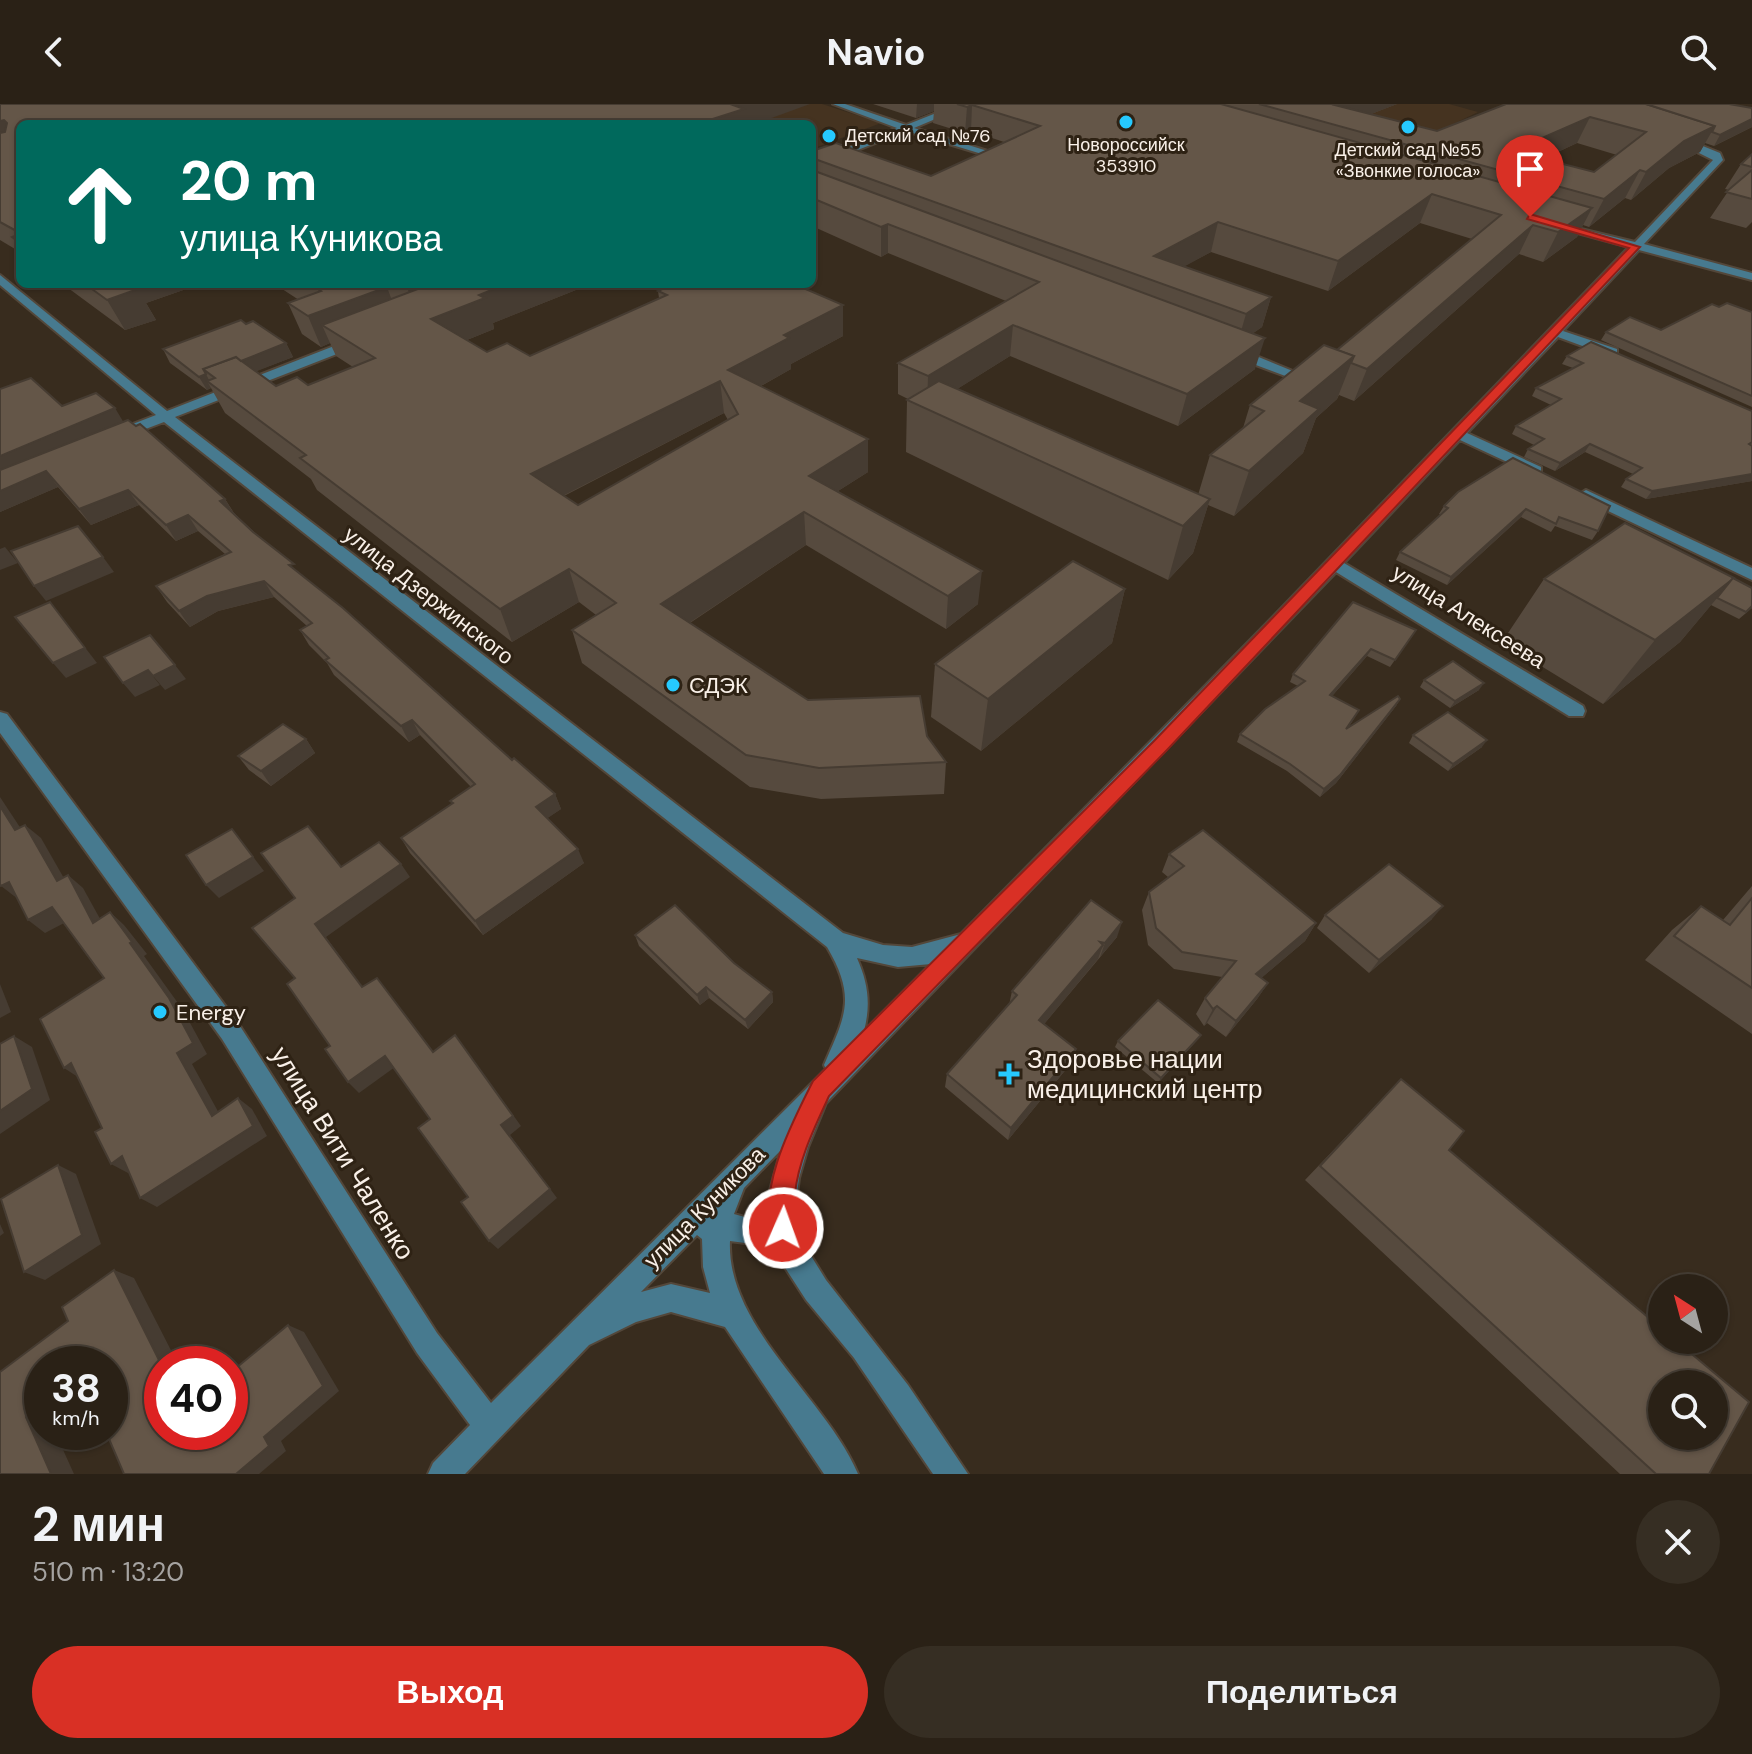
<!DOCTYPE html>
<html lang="ru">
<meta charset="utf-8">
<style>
:root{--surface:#2a2116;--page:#362e23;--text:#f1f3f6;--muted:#a5a3a1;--line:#463e35;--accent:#d93025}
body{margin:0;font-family:"DM Sans",sans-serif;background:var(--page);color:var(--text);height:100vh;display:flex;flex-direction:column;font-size:30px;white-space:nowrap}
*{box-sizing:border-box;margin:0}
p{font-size:26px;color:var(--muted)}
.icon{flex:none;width:44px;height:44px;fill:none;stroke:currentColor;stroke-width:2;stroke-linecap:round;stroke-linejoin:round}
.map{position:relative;height:1370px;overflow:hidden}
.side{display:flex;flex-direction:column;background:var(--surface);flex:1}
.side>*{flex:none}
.banner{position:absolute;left:16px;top:16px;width:800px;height:168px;border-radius:12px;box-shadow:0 2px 6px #0004,0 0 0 2px var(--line);background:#00695c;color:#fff;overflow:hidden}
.needle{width:52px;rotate:324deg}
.fabs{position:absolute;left:1648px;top:1170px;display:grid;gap:16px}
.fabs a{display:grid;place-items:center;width:80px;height:80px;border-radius:50%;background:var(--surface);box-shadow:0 2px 6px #0004,0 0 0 2px var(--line);font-size:40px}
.speed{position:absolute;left:24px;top:1242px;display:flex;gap:16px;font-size:40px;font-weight:700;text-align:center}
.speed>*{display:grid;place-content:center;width:104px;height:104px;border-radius:50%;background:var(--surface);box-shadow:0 2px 6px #0004,0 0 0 2px var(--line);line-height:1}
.speed small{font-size:20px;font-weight:400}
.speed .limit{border:12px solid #d22;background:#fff;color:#111}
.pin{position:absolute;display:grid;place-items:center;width:68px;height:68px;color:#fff;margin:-82px -34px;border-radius:50% 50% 50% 0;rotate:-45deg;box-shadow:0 0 8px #0007}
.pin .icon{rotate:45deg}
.me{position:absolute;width:88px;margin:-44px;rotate:2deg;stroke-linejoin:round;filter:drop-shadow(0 0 6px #0008)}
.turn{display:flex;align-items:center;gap:28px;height:168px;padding:0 32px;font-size:36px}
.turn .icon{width:104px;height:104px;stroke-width:2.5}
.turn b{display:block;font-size:56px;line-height:68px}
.round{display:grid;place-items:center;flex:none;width:84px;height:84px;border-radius:42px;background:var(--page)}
.head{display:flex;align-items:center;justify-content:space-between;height:136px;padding:0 32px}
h1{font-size:48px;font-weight:700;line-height:60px}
.primary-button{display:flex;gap:16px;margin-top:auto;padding:16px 32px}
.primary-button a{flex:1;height:92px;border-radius:48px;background:var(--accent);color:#fff;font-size:32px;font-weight:700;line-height:92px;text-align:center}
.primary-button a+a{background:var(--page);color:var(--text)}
header{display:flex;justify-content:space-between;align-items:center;height:104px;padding:0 32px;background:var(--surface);font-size:36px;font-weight:700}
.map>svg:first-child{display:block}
.built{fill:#453320}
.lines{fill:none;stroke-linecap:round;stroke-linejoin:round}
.minor-casing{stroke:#53473a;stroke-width:4}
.minor{fill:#477a8f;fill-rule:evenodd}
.wall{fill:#564a3e;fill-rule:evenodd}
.shaded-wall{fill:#463c32}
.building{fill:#645648;stroke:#463c32;stroke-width:2;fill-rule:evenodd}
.route{fill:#d93025;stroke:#8d1f18;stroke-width:2}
.poi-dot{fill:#26c9fe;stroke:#2e2214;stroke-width:3}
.labels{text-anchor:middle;stroke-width:6;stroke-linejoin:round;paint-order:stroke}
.far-poi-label{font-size:18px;fill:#f9f0e8;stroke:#2e2214}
.street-label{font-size:22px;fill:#f9f0e8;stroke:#2e2214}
.poi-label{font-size:22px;fill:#f9f0e8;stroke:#2e2214;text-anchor:start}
.near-poi-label{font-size:26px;fill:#f9f0e8;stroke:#2e2214;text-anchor:start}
.near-street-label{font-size:26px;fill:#f9f0e8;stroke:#2e2214}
</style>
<header><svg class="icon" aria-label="back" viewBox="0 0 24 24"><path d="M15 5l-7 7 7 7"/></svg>Navio<svg class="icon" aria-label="search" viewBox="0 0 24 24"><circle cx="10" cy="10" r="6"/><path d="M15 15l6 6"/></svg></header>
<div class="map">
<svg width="1752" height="1370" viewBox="0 0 1752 1370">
<rect width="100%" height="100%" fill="#382c1e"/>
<g class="built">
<path d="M600 0H822L881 19 812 45V20H653Z"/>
<path d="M1288 0H1449L1478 8 1419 37Z"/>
</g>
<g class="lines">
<defs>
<g id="minor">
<path d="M833 0H845L906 21 959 0H971L914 24 1013 55 1005 57 906 27 812 64V58L897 24Z"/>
<path d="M1678 32 1720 49 1723 56 1644 140 1752 169V176L1639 146 1563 227 1617 245V251H1607L1558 233 1467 329 1541 363V369H1531L1460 336 1344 459 1583 602 1585 607 1583 612H1569L1336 468 826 999 808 1043 799 1074 795 1106 800 1134 826 1176 908 1281 968 1370H933L854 1254 806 1196 784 1162 753 1140 730 1137C726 1223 826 1294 858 1370H824L725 1223 671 1208 636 1218 589 1241 465 1370H428L433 1359 470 1321 417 1249 222 935 0 629V608L7 610 238 919 437 1229 491 1299 826 965 824 961C845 912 857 894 827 843L164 318 122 334H112V328L156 311 0 181V171L167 307 352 235H360V241L175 313 843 829 883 841 912 843 961 830 1273 513 1629 143 1552 122V118L1635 138 1713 56 1675 37ZM857 854 898 863 931 860 864 927C871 900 868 879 857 854ZM781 1046 769 1090V1120L734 1110 744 1084ZM697 1131 702 1135 703 1163 710 1189 671 1180 641 1188Z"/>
<path d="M1229 245H1239L1300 270 1288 273 1229 251Z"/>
<path d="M1586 386 1752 464V476L1581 394 1578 391Z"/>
</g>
</defs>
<use href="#minor" class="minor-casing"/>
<use href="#minor" class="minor"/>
</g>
<g class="wall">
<path d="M0 0 20 20V148L0 136Z"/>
<path d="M873 0H1397L1371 10 1437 27 1506 0 1752 4V23L1714 42 1705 39 1700 48 1669 64 1631 96 1625 94 1589 123 1583 121 1577 133 1543 158 1519 150 1354 297 1339 291 1337 295 1316 314 1303 349 1234 412 1208 401 1193 449 1168 476 906 348 907 296 908 295 898 290V259L1006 197 888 149 881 153 812 122V47L931 72 1004 38 971 27 965 29 933 19 934 7 916 14ZM1577 39 1617 51 1594 68 1543 55ZM1420 119 1472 135 1337 246 1250 301 1243 324 1210 351 1198 391 957 285 1010 252 1178 322 1255 265 1253 229 1262 223 1271 193 1184 162 1211 148 1328 187Z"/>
<path d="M1752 50V118L1746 124 1710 114 1729 86 1725 85 1741 60Z"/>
<path d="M54 180H187L189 184 146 199 156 216 125 226 64 181 58 183Z"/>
<path d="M261 180H591L493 219 494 225 467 236 487 248 530 252 659 194 658 187 843 201V232L791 260V265L761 282 868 368 838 387 978 500 946 525 806 441 690 519 808 596 927 632 946 658 944 690 821 695 750 683 582 559 572 526 596 511 579 498 512 538 317 386 311 375 225 309 211 284 207 286 170 259 163 245 246 220 286 239 293 253 256 267 276 282 308 281 353 263 336 252 330 239 321 243 302 230 288 199 299 196 276 181 264 185ZM724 309 728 316 578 401 564 392Z"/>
<path d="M1719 203 1752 208V303L1601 236 1606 228 1661 226Z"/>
<path d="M1567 252 1752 307V377L1646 395 1621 383 1626 375 1633 370 1585 348 1555 367 1524 353 1528 345 1534 341 1512 330 1516 322 1551 301 1532 292 1536 284 1573 264 1562 260Z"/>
<path d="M0 285 123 318 225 395 234 409 299 470 512 656 555 690 561 705 547 714 584 759 483 831 410 749 401 734 452 700 450 697 471 683 420 631 409 638 334 571 327 559 309 541 300 526 307 522 274 493 218 507 190 523 167 498 156 482 225 450 198 427 176 437 139 401 91 421 58 383 0 408Z"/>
<path d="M1513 354 1598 427 1592 436 1555 422 1551 428 1521 413 1447 481 1396 456 1400 448 1441 411 1439 410 1444 402Z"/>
<path d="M1734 474 1752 504 1739 515 1711 501 1680 538 1603 600 1502 538 1544 475Z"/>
<path d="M1125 485 1112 539 981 647 931 613 935 560Z"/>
<path d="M1416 526 1390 563 1367 552 1332 592 1355 613 1348 624 1400 595 1396 602 1336 679 1320 693 1287 667 1237 638 1240 630 1298 582 1290 578 1293 570Z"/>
<path d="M1424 576 1479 586 1450 604 1420 583Z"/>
<path d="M1413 631 1482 643 1448 667 1409 639Z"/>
<path d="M306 635 315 649 271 682 249 666 238 652Z"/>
<path d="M1169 750 1316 819 1305 837 1261 874 1268 879 1257 895 1226 933 1207 919 1204 922 1196 910 1205 894 1222 873 1174 865 1148 841 1142 806 1149 788 1168 773 1162 768Z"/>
<path d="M1752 782V930L1645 856 1672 826 1701 802 1723 816Z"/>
<path d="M1091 796 1117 833 1044 920 1076 945 1072 958 1008 1036 945 983 947 970 1009 901 1012 887Z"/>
<path d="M1325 811 1432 815 1369 869 1317 824Z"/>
<path d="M635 831 734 859 772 888 773 898 748 925 709 894 700 901 639 842Z"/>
<path d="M1197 936 1158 979 1115 943 1118 937Z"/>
<path d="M1401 975 1449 1046 1709 1370H1620L1305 1076Z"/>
</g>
<g class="shaded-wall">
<path d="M736 0H810L755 20H697Z"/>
<path d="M917 0H934V7L916 14Z"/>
<path d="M1338 0H1397L1340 22 1335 1Z"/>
<path d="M972 1 971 27 965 29 967 3Z"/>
<path d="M1590 13 1577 39 1512 69V47Z"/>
<path d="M1752 15V23L1714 42 1720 31Z"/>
<path d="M4 16 19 43 0 48V17Z"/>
<path d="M1715 22 1700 48 1669 64 1631 96 1646 68 1684 37Z"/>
<path d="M1640 66 1625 94 1589 123 1604 95Z"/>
<path d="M1432 90 1420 119 1328 187 1338 157Z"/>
<path d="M1592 104 1577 133 1543 158 1558 128Z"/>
<path d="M1218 118 1211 148 1156 178 1154 152Z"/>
<path d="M888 120V149L881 153V123Z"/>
<path d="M1533 121 1519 150 1354 297 1367 265Z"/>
<path d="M124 180H187L189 184 146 199 156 216 125 226 107 196Z"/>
<path d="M261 180H275L276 181 264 185Z"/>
<path d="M406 180H486L415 207Z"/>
<path d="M506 180H591L493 219 494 225 442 246 431 215 479 191Z"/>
<path d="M387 183 398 213 322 221 330 239 321 243 308 212Z"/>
<path d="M1271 193 1262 223 1237 241 1246 210Z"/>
<path d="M843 201V232L791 260V265L732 298 728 266 784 231Z"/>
<path d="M1013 221 1010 252 927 304 928 272Z"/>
<path d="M1265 234 1255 265 1178 322 1187 290Z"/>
<path d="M286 239 293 253 219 282 215 274 208 269Z"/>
<path d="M1354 252 1337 295 1316 314 1303 349 1234 412 1249 367 1300 297Z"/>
<path d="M206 270 211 280 207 277 211 284 207 286 199 273Z"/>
<path d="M720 277 724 309 541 403 531 370Z"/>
<path d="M115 304 124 319 0 373V352Z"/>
<path d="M868 335V368L811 404 809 372Z"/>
<path d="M1590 340 1585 348 1555 367 1560 359Z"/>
<path d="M46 367 58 383 0 408V387Z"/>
<path d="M1752 370V377L1646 395 1652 387Z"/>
<path d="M128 386 139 401 91 421 79 405Z"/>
<path d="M225 395 234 410 220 397Z"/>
<path d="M1210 395 1193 449 1168 476 1183 422Z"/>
<path d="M1526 405 1521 413 1447 481 1451 473Z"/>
<path d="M804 408 806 441 668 533 661 500Z"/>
<path d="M188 411 198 427 176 437 166 421Z"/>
<path d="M5 443 18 459 0 466V445Z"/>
<path d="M103 453 114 468 46 497 34 482Z"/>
<path d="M569 465 579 498 512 538 500 505Z"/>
<path d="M982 467 978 500 946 525 948 492Z"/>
<path d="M1734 474 1680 538 1603 600 1655 536Z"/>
<path d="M264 477 274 493 218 507 190 523 179 507 207 492Z"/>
<path d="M1125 485 1112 539 981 647 988 595Z"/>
<path d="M50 498 97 559 66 574 53 559Z"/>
<path d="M1371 545 1367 552 1326 599 1330 591Z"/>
<path d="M175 561 186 575 165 586 153 572Z"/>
<path d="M148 566 160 581 135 593 123 579Z"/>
<path d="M1484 579 1479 586 1450 604 1455 597Z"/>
<path d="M1400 595 1396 602 1336 679 1320 693 1324 685Z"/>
<path d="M412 616 420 631 409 638 401 622Z"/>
<path d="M306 635 315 649 271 682 261 667Z"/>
<path d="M1487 636 1482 643 1448 667 1453 660Z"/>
<path d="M555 690 561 705 542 718 536 703Z"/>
<path d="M0 693 31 740 15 726 0 702Z"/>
<path d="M25 721 41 734 73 790 57 777Z"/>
<path d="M232 725 264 767 219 794 206 781Z"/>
<path d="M578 745 584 759 483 831 475 817Z"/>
<path d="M401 760 410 773 326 833 373 896 315 820Z"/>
<path d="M68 771 83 784 109 831 93 819Z"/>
<path d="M9 778 18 795 1 782Z"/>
<path d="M1443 802 1432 815 1369 869 1379 856Z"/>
<path d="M52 803 68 817 45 829 28 816Z"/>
<path d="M110 808 124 821 147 850 144 852 183 906 207 950 192 960 226 1022 212 1012 177 949 130 839Z"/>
<path d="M1122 818 1117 833 1100 853 1105 839Z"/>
<path d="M1316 819 1305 837 1246 887 1256 870Z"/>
<path d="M1103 841 1098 855 1036 930 1039 916Z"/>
<path d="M1268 879 1257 895 1226 933 1236 917Z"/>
<path d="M0 880 11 908 0 914Z"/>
<path d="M706 883 709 894 700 901 697 891Z"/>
<path d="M772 888 773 898 748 925 745 916Z"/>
<path d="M1217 902 1207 919 1204 922 1213 905Z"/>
<path d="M455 931 521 1022 510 1031 557 1094 498 1145 489 1137 501 1021Z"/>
<path d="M1201 931 1197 936 1158 979 1161 974Z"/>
<path d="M14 932 32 943 50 996 0 1030V1007Z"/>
<path d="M1076 945 1072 958 1008 1036 1011 1024Z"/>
<path d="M385 952 395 963 359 989 348 978Z"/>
<path d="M71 959 81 975 64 964Z"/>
<path d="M238 994 252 1005 267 1032 157 1103 140 1094Z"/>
<path d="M122 1052 139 1062 128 1069 111 1060Z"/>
<path d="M58 1061 76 1070 101 1140 45 1176 24 1168Z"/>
<path d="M0 1120 4 1129 0 1132Z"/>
<path d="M114 1166 134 1174 178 1260H162V1262Z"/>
<path d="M288 1221 304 1228 339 1287 281 1337 286 1347 259 1370H236L264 1333Z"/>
<path d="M42 1301V1328H55L74 1370H51L26 1313Z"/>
</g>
<g class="building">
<path d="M0 0H736L733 1 744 5 697 20H20V129L0 118V29L5 28 7 19 4 16 0 17Z"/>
<path d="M957 0H1221L1592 104 1558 128 1533 121 1367 265 1351 259 1354 252 1337 246 1501 111 1432 90 1338 157 1218 118 1154 152 1271 193 1246 210 812 54V47L836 39 931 72 1040 22 972 1 967 3Z"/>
<path d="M1259 0H1338L1335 1 1437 27 1506 0H1646L1715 22 1684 37 1646 68 1640 66 1604 95ZM1590 13 1646 28 1594 68 1512 47Z"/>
<path d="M1646 0H1729L1752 4V15L1720 31 1712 28 1715 22Z"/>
<path d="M1752 50V63L1741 60Z"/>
<path d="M812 66 1265 234 1187 290 1013 221 928 272 898 259 1039 178 888 120 881 123 812 94Z"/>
<path d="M1752 66V95L1726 88Z"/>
<path d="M20 130V139L12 133Z"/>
<path d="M85 180H131L138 185 107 196Z"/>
<path d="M310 180H382L387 183 308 212 288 199 321 187Z"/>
<path d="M431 180H506L479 191 485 194 431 215 487 248 507 239 530 252 667 191 658 187 673 180H794L843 201 784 231 789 234 728 266 868 335 809 372 982 467 948 492 804 408 661 500 808 596 920 592 927 632 946 658 819 664 746 651 572 526 616 499 569 465 500 505 300 354 306 351 207 277 215 274 203 265 236 253 276 282 297 273 308 281 375 254 322 221ZM720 277 738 310 578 401 531 370Z"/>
<path d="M1727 199 1752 208V292L1606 228 1630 213 1661 226 1712 200 1719 203Z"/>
<path d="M241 216 246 220 253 217 286 239 241 257 236 253 203 265 206 270 199 273 163 245Z"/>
<path d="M1591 238 1752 307V338L1749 340 1752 342V370L1652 387 1626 375 1642 364 1590 340 1560 359 1528 345 1544 335 1516 322 1561 295 1536 284 1583 259 1567 252Z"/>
<path d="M1324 241 1354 252 1300 297 1319 305 1249 367 1210 351 1264 307 1250 301Z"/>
<path d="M31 274 62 302 96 289 115 304 0 352V285Z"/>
<path d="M939 277 1210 395 1183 422 907 296Z"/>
<path d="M128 316 136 322 140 320 225 395 220 397 253 428 294 460 289 461 343 504 512 656 514 654 555 690 536 703 578 745 475 817 401 734 453 699 450 697 475 680 412 616 401 622 325 556 329 554 300 526 312 519 264 477 207 492 179 507 156 482 231 448 188 411 166 421 128 386 79 405 46 367 0 387V366Z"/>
<path d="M1513 354 1610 402 1598 427 1559 413 1556 420 1526 405 1451 473 1400 448 1448 404 1444 402 1458 388Z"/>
<path d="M1625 419 1734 474 1655 536 1544 475Z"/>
<path d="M78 422 103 453 34 482 11 447Z"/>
<path d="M1073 457 1125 485 988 595 935 560Z"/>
<path d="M1733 474 1752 484V502L1746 508 1717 494Z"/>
<path d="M50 498 85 544 53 559 15 513Z"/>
<path d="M1353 498 1416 526 1395 556 1371 545 1330 591 1359 606 1346 625 1398 592 1400 595 1340 671 1324 685 1290 660 1240 630 1265 605 1305 577 1293 570Z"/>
<path d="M150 531 175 561 153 572 148 566 123 579 104 553Z"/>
<path d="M1453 557 1484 579 1455 597 1424 576Z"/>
<path d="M1448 608 1487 636 1453 660 1413 631Z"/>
<path d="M283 620 306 635 261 667 238 652Z"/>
<path d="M0 702 15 726 25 721 57 777 68 771 93 819 110 808 132 838 130 839 169 894 193 939 177 949 212 1012 238 994 253 1022 140 1094 122 1052 111 1060 95 1028 102 1024 71 959 64 964 40 915 104 874 52 803 28 816 9 778 1 782 0 780Z"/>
<path d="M308 722 341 763 379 738 401 760 315 820 362 883 377 874 433 948 455 931 513 1012 501 1021 550 1085 489 1137 461 1098 468 1093 418 1024 430 1015 385 952 348 978 325 945 330 942 287 880 295 874 252 824 295 794 261 749Z"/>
<path d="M232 725 253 753 206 781 186 751Z"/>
<path d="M1203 726 1316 819 1256 870 1268 879 1236 917 1217 902 1213 905 1205 894 1236 857 1182 848 1156 824 1149 788 1184 762 1169 750Z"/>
<path d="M1389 760 1443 802 1379 856 1325 811Z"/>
<path d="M1752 794V884L1674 832 1701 802 1730 821Z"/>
<path d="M1091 796 1122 818 1105 839 1100 838 1103 841 1039 916 1076 945 1011 1024 947 970 1017 891 1012 887Z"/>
<path d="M675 801 734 859 772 888 745 916 706 883 697 891 635 831Z"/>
<path d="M1158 896 1201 931 1161 974 1118 937Z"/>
<path d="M14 932 32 985 0 1007V940Z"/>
<path d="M1401 975 1464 1027 1449 1046 1662 1225V1236H1675L1749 1298 1709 1370H1656L1320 1062ZM1662 1280H1714V1332H1662Z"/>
<path d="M58 1061 82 1131 24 1168 1 1095Z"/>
<path d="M114 1166 162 1262V1328H230V1269L288 1221 323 1282 264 1333 269 1342 236 1370H124L106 1328H110V1260H42V1301L26 1313 51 1370H0V1268L68 1217 62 1203Z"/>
</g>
<path class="route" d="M1530 110 1640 143 1167 646 829 992C815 1023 799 1054 795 1089 794 1104 798 1118 792 1133L783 1136 774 1133C755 1087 793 1017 813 977L1154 637 1629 144 1527 115Z"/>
<g class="poi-dot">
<circle cx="1126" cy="18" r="8"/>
<circle cx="1408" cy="23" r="8"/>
<circle cx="829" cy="32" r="8"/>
<circle cx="673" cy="581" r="8"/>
<circle cx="160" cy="908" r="8"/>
<path d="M1005 958h8v8h8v8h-8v8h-8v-8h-8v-8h8z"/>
</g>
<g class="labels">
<g class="far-poi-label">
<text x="845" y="38" text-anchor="start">Детский сад №76</text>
<text x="1126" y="47">Новороссийск<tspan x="1126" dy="21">353910</tspan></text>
<text x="1408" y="52">Детский сад №55<tspan x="1408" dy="21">«Звонкие голоса»</tspan></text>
</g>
<g class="street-label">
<text transform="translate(429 491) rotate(38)" y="8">улица Дзержинского</text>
<text transform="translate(1469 512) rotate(32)" y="8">улица Алексеева</text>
<text transform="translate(704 1103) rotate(-45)" y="8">улица Куникова</text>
</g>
<g class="poi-label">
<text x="689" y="589">СДЭК</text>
<text x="176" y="916">Energy</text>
</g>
<g class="near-poi-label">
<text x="1027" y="964">Здоровье нации<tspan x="1027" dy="30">медицинский центр</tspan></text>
</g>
<g class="near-street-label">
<text transform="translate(343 1049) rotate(58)" y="9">улица Вити Чаленко</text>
</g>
</g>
</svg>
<div class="fabs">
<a><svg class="needle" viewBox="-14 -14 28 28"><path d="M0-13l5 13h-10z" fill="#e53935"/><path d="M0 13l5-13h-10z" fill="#a5a3a1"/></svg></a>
<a><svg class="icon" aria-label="search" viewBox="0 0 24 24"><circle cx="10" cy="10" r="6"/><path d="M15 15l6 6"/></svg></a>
</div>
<div class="speed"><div>38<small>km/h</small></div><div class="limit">40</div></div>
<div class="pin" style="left:1530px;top:113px;background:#d93025"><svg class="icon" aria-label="arrive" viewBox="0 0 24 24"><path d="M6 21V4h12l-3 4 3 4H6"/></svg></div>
<svg class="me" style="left:783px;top:1124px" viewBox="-20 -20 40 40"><circle r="17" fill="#d93025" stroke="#fff" stroke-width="3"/><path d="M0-11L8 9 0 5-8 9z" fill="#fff"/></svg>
<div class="banner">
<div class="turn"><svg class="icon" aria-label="ahead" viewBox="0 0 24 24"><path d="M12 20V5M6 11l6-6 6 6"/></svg><div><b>20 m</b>улица Куникова</div></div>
</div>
</div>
<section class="side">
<div class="head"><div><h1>2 мин</h1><p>510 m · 13:20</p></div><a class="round"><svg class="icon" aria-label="close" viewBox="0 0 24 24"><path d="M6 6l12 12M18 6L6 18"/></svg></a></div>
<div class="primary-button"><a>Выход</a><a>Поделиться</a></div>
</section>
